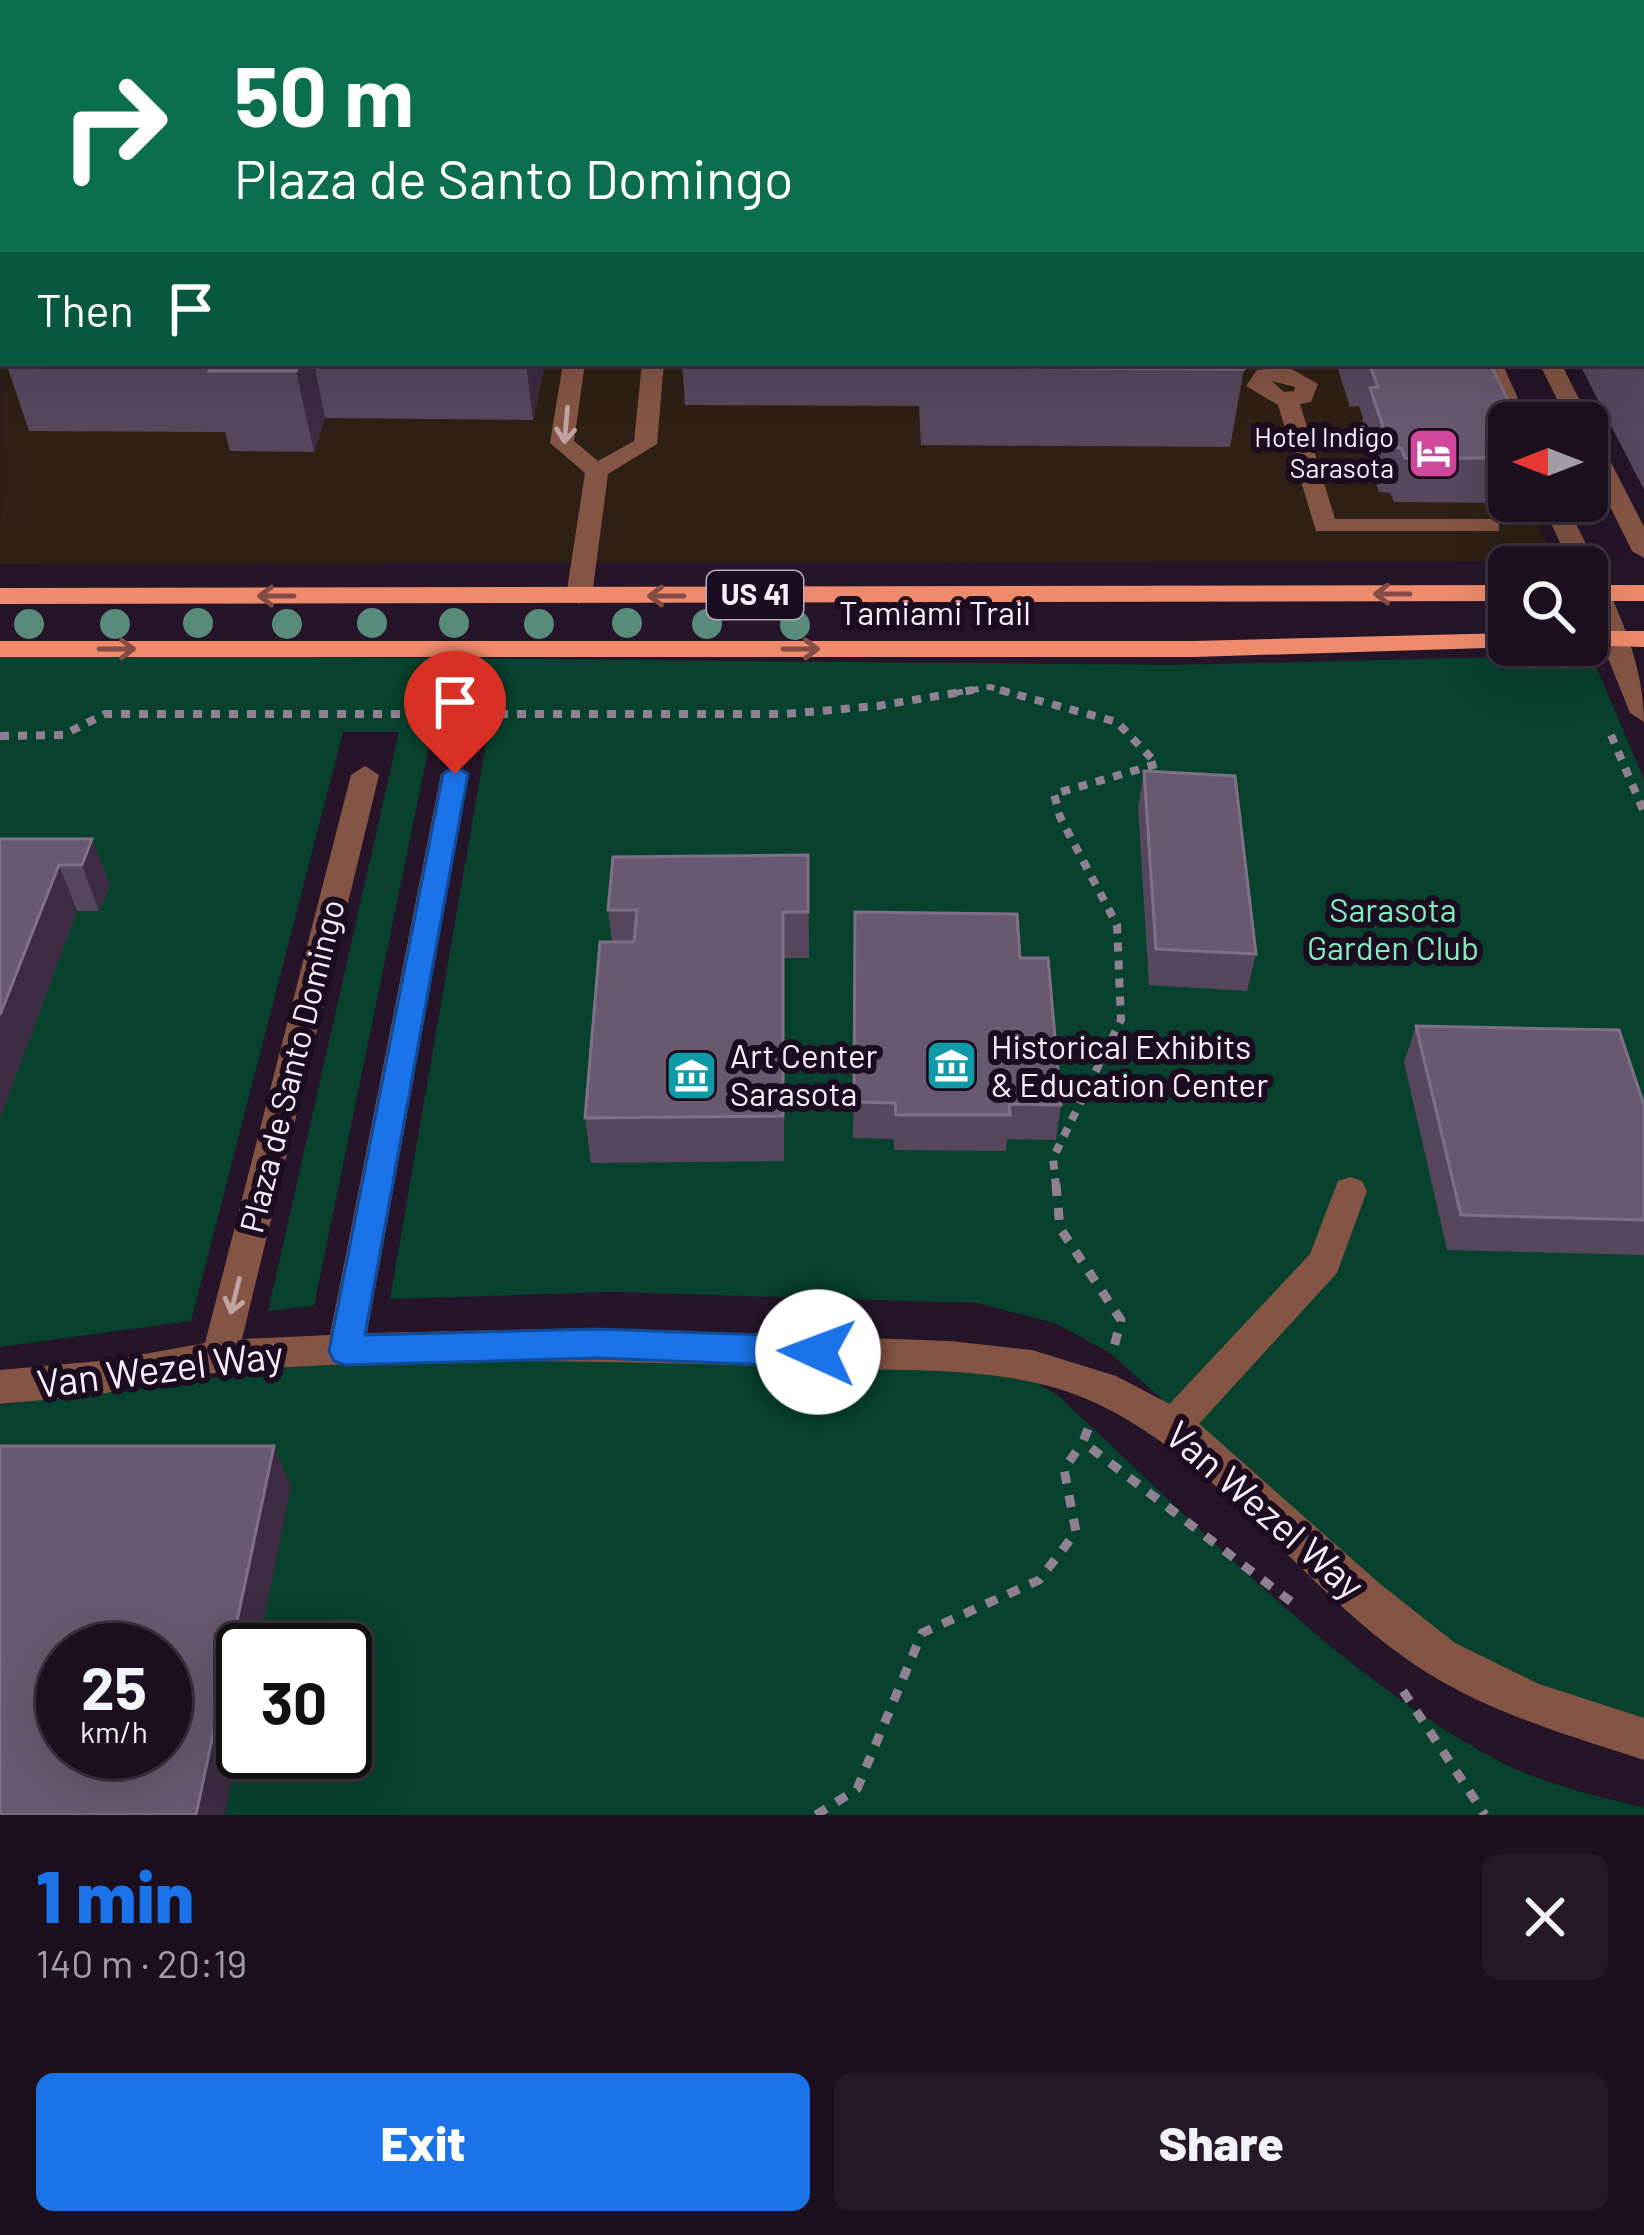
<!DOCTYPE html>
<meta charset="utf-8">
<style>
:root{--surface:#1c101f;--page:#251928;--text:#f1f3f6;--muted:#a09da4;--line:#3a303d;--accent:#1a73e8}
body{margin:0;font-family:Barlow,sans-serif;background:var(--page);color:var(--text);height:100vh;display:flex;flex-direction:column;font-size:45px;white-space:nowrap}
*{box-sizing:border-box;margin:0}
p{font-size:39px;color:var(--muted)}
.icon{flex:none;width:66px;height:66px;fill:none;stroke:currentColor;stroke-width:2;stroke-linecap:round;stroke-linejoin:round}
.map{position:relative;height:1815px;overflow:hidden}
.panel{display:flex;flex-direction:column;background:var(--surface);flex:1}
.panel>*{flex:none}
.banner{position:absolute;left:0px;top:0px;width:1644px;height:366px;box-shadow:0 12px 48px #0002,0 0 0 3px var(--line);background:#0b6e4f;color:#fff;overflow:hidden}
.needle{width:78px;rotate:270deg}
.buttons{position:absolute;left:1488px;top:402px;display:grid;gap:24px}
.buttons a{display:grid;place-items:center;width:120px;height:120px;border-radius:18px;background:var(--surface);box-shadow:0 12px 48px #0002,0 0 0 3px var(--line);font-size:60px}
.speed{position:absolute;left:36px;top:1623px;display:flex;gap:24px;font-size:60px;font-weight:700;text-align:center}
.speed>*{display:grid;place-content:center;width:156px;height:156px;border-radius:50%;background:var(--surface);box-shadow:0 12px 48px #0002,0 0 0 3px var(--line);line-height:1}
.speed small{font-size:30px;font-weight:400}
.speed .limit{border:6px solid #111;border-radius:18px;background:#fff;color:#111}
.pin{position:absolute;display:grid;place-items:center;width:102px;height:102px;color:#fff;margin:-123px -51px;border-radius:50% 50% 50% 0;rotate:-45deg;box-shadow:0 0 12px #0007}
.pin .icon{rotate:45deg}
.me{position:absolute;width:132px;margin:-66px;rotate:272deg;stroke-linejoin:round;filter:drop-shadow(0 0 9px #0008)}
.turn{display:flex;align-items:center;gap:42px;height:252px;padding:0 36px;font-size:54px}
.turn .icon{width:156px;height:156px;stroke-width:2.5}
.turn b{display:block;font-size:84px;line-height:102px}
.then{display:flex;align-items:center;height:114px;padding:0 36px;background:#0003;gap:24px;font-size:45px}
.round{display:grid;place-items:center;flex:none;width:126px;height:126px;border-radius:18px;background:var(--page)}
.headline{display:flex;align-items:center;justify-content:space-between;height:204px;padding:0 36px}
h1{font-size:72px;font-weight:800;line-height:90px;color:var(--accent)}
.action{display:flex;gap:24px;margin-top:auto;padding:24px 36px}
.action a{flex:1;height:138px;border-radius:18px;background:var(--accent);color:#fff;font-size:48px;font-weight:800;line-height:138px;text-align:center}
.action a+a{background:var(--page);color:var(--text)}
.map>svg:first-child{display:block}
.commercial{fill:#2e2014}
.green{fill:#08412d;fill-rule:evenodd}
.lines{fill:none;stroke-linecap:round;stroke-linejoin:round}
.path-far2{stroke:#908192;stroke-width:6;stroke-dasharray:8 8;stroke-linecap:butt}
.path-far1{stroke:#908192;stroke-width:8;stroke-dasharray:9 9;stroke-linecap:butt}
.path{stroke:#908192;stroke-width:9;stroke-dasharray:12 12;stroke-linecap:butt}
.service{fill:#845545;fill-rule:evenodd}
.minor{fill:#845545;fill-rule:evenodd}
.tertiary{fill:#845545;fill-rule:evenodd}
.primary{fill:#ee8b6c;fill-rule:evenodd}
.tree{fill:#588b7a}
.wall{fill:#56475d}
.shaded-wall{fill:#3c2b41}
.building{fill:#68596e;stroke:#7f7085;stroke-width:3;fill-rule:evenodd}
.oneway{stroke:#c0a2a1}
.oneway2{stroke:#854c46}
.route{fill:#1a73e8;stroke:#114b97;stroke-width:3}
.labels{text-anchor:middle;stroke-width:12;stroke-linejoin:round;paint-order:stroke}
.far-poi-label{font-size:27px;fill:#fbeffd;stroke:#1c0c1f;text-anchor:end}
.shield{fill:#1c0c1f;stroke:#b8abba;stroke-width:3}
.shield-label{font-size:30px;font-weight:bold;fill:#fbeffd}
.street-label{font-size:33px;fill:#fbeffd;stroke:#1c0c1f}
.park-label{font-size:33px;fill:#81ecbd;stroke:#1c0c1f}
.poi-label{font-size:33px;fill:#fbeffd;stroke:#1c0c1f;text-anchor:start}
.near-street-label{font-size:39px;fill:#fbeffd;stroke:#1c0c1f}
</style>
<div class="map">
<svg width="1644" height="1815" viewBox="0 0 1644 1815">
<rect width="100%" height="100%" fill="#261529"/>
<g class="commercial">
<path d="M0 0H649L3 3V34Z"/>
<path d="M3 66V363H1468L1509 456V501H1528L1555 561 0 564Z"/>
</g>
<g class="green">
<path d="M0 654 1171 665 1591 655 1644 779V1730L1526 1692 1396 1607 1110 1353 1057 1324 978 1303 612 1292 390 1299 488 731 432 732 314 1306 268 1311 399 732H343L191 1321 0 1347Z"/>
<path d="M468 1352 1019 1373 1057 1395C1193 1519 1333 1672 1495 1759 1541 1784 1594 1795 1644 1808V1815H0V1405L343 1361ZM63 1650H165V1752H63ZM243 1650H345V1752H243Z"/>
</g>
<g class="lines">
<path class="path-far2" d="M955 693 990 687 1011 693"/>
<g class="path-far1">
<path d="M1000 690 1117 722 1157 764 1054 794 1060 817 1117 925 1121 1020 1053 1158 1056 1187"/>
<path d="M1611 735 1644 812"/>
<path d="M0 736 63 735 105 714H785L877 706 973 690"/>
</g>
<g class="path">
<path d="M1056 1184 1060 1228 1121 1320 1114 1347"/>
<path d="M1088 1429 1083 1442 1294 1604"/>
<path d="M1403 1691 1485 1815"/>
<path d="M816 1815 857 1789 922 1633 1039 1580 1076 1532 1064 1469 1083 1442"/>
</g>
<g class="service">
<path d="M1470 0H1644V4L1472 3Z"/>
<path d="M1641 146 1644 147V162L1641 161Z"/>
<path d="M563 363H585L574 441 598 461 634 441 642 363H664L657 444 608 474 592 596 579 604 566 596 585 473 550 443Z"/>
<path d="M1288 367 1318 384 1311 402 1300 404 1335 519H1490L1499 521V531H1316L1278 405 1246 386 1257 370ZM1272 381 1295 387 1294 391 1284 392Z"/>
<path d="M1350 1177 1362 1181 1367 1191 1337 1273 1187 1437 1174 1442 1161 1437 1155 1425 1161 1413 1310 1254 1338 1181Z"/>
</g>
<path class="minor" d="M455 765 469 774 367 1333 599 1328 950 1341 1032 1350 1116 1376 1187 1413 1379 1583 1455 1643 1539 1684 1644 1718V1760C1570 1736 1493 1714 1426 1672 1306 1596 1227 1466 1098 1404 1015 1364 911 1372 821 1368 622 1361 423 1355 224 1372 188 1375 152 1385 117 1391 79 1398 39 1400 0 1404V1370L111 1360 205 1343 351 775 365 766 379 775 242 1339 330 1335 441 774Z"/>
<g class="tertiary">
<path d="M1336 0H1352L1354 3H1338Z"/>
<rect x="0" y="35" width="3" height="10"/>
<rect x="1641" y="38" width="3" height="10"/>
<path d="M1480 363H1502L1529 423 1509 426Z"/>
<path d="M1539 363H1561L1591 423 1588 428 1587 423H1569Z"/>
<path d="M1587 430 1598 437 1644 527V558L1632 551 1587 460Z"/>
<path d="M1541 501H1565C1597 570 1644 644 1644 722L1630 713 1587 606V567H1571Z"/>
</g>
<g class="primary">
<path d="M1509 585V601L0 604V588Z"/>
<rect x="1587" y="585" width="57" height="16"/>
<path d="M1587 631H1644V647L1579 645H1587Z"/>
<path d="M1509 633V645L1518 647 1194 657H0V641H1194Z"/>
</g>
</g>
<g class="tree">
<circle cx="198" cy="623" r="15"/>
<circle cx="372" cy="623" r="15"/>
<circle cx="454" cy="623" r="15"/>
<circle cx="627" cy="623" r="15"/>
<circle cx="29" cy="624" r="15"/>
<circle cx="115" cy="624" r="15"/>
<circle cx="287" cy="624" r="15"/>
<circle cx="539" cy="624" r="15"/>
<circle cx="707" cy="624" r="15"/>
<circle cx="795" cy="625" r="15"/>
</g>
<g class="wall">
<path d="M696 0H1317L1316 3H696Z"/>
<path d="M1641 95 1644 99V132L1641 141Z"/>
<path d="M1641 282 1644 287V490L1579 363H1641Z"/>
<path d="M6 363H545L533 420 325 418 314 452 230 451 225 432 29 431Z"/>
<path d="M682 363H1242L1244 369 1230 447 921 445 919 406 685 405Z"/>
<path d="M1336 363H1490L1509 423V497L1507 503 1394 502 1390 493 1379 492 1360 432 1363 418 1359 406 1350 407Z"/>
<path d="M1144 771 1256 954 1247 991 1149 985 1138 807Z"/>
<path d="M0 839H92L110 885 99 911H77L0 1118Z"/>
<path d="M808 855 809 958H784V1161L591 1163 585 1118 612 942 608 910Z"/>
<path d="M855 912 1020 958 1061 1105 1056 1140 1007 1139 1006 1151 894 1150V1139L853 1138Z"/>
<path d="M1416 1026 1644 1105V1255L1447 1250 1404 1062Z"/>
</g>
<g class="shaded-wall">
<path d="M299 363H314L325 418 314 452 296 371Z"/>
<path d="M526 363H545L533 420Z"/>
<path d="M92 839 110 885 99 911 82 865Z"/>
<path d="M59 865 77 911 0 1118V1015Z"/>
<path d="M274 1446 291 1487 258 1650H243V1726L225 1815H196Z"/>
</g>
<g class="building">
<path d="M1641 282 1644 287V357L1641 351Z"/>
<path d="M212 363H299L296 371H209Z"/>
<path d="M924 363H1242L1244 369 924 367Z"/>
<path d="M1369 363H1490L1519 423H1509V458H1405L1401 448 1390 447 1370 388 1378 387Z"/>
<path d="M1144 771 1235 776 1256 954 1156 949Z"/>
<path d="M0 839H92L82 865H59L0 1015Z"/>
<path d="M808 855V912H783V1116L585 1118 600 942H634L637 910H608L613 857Z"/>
<path d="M855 912 1017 914 1020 958H1048L1061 1105 1009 1104 1010 1115H896L895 1103 854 1102Z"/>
<path d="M1416 1026 1619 1030 1644 1105V1220L1461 1215Z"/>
<path d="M0 1446H274L196 1815H0ZM63 1650H165V1752H63Z"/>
</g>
<defs><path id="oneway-shaft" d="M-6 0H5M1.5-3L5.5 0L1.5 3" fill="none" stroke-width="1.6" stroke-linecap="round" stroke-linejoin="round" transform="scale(3)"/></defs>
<g class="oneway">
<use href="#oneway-shaft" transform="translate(566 425) rotate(95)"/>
<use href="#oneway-shaft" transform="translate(235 1296) rotate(104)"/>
</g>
<g class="oneway2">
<use href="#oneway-shaft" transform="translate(1392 594) rotate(180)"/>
<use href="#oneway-shaft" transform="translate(276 596) rotate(180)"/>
<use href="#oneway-shaft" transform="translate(666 596) rotate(180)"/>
<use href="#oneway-shaft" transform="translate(117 649)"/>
<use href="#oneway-shaft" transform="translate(801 649)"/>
</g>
<path class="route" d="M455 766 468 774 365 1335 599 1329 818 1337 830 1342 835 1352 830 1362 818 1367 599 1358 345 1365 334 1361 329 1351 443 774Z"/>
<defs>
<symbol id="hotel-square" viewBox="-11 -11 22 22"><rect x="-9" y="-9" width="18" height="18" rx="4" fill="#d1479c" stroke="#1c0c1f"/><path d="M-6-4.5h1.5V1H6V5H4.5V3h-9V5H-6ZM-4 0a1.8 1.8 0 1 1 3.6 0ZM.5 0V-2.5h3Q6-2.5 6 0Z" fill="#fff"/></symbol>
<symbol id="museum-square" viewBox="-11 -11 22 22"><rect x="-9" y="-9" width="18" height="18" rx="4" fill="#0f9aa8" stroke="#1c0c1f"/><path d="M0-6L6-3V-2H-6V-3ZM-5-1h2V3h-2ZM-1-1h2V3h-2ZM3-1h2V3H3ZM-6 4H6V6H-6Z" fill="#fff"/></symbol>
</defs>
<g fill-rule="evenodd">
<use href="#hotel-square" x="1404" y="424" width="59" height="59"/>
<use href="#museum-square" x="922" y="1036" width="59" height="59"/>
<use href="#museum-square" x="662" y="1046" width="59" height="59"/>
</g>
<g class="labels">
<g class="far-poi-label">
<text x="1394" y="447">Hotel Indigo<tspan x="1394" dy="31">Sarasota</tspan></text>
</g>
<rect class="shield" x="707" y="571" width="96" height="48" rx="9"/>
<g class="shield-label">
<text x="755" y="605">US 41</text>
</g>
<g class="street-label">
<text x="935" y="625">Tamiami Trail</text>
<text transform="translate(292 1066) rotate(-76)" y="12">Plaza de Santo Domingo</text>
</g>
<g class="park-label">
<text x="1393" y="922">Sarasota<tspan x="1393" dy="38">Garden Club</tspan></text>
</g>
<g class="poi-label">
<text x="991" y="1059">Historical Exhibits<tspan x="991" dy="38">&amp; Education Center</tspan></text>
<text x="730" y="1068">Art Center<tspan x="730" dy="38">Sarasota</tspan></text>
</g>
<g class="near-street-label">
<text transform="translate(160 1369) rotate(-7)" y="14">Van Wezel Way</text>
<text transform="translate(1265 1510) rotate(41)" y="14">Van Wezel Way</text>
</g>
</g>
</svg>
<div class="buttons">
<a><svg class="needle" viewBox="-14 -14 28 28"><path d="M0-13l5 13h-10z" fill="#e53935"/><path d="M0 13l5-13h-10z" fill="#a09da4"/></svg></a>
<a><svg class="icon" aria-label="search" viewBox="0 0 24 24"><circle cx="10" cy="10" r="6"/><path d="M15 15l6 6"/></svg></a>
</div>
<div class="speed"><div>25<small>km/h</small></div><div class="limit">30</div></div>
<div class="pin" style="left:455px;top:774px;background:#d93025"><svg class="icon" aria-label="arrive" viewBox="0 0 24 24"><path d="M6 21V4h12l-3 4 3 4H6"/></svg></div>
<svg class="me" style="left:818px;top:1352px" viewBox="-20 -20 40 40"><circle r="19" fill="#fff"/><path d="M0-13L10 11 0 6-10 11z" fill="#1a73e8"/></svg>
<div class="banner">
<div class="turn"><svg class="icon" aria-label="right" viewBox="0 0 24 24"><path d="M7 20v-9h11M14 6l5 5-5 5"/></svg><div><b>50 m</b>Plaza de Santo Domingo</div></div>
<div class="then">Then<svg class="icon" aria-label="arrive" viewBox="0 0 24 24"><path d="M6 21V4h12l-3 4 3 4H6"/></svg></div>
</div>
</div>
<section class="panel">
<div class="headline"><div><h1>1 min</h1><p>140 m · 20:19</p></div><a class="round"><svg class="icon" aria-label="close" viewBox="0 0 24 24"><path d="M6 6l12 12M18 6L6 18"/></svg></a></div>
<div class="action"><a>Exit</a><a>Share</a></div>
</section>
